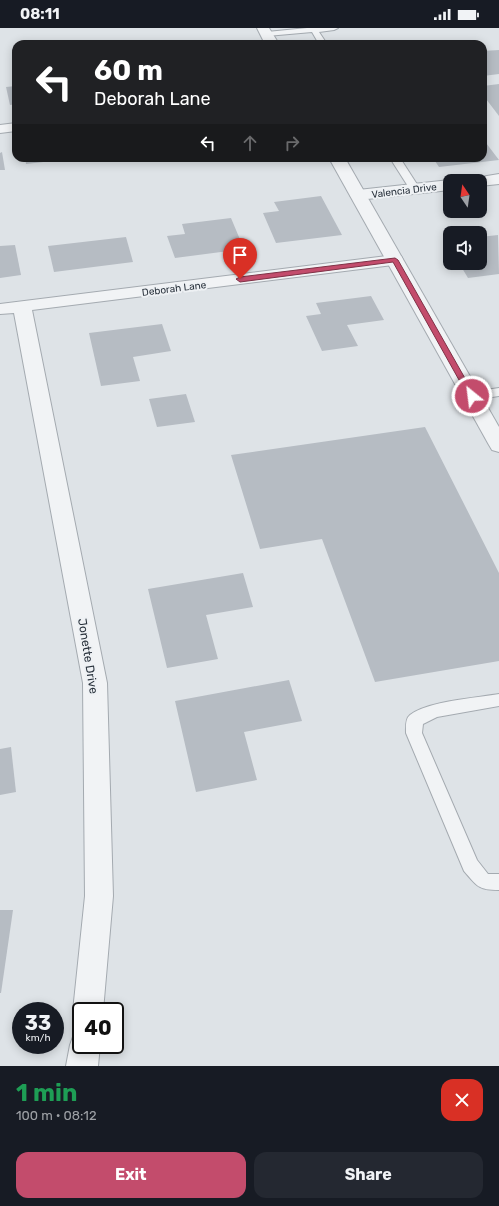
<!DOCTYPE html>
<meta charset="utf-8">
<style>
:root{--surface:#171b24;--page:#242831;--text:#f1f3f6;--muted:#9ea1a6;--accent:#c34c6c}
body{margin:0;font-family:Rubik,sans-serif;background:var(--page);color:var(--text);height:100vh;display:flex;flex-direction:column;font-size:15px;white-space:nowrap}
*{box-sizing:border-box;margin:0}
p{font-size:13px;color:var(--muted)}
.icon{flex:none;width:22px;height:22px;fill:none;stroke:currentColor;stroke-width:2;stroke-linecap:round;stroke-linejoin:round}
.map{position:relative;height:1038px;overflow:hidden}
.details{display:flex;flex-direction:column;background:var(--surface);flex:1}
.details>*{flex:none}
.guide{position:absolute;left:12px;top:12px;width:475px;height:122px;border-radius:12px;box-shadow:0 2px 10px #0003;background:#202124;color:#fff;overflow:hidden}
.needle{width:26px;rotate:347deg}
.controls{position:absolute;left:443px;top:146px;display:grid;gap:8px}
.controls a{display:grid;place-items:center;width:44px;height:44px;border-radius:8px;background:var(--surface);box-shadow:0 2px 10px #0003;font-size:20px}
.speed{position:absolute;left:12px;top:974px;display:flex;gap:8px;font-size:20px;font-weight:700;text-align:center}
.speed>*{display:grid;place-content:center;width:52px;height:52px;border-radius:50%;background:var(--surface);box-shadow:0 2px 10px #0003;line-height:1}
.speed small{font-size:10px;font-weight:400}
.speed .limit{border:2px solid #111;border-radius:6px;background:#fff;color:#111}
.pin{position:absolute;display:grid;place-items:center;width:34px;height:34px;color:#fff;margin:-41px -17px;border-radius:50% 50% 50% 0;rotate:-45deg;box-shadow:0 0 4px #0007}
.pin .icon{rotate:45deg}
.me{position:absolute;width:44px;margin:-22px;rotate:331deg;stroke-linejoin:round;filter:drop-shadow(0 0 3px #0008)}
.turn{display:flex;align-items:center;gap:14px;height:84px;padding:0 16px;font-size:18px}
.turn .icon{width:52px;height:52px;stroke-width:2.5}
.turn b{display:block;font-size:28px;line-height:34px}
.lanes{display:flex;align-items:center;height:38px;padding:0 16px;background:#0003;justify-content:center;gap:20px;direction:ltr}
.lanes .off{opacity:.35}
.round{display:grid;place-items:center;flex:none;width:42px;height:42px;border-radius:12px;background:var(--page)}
.summary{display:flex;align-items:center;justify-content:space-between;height:68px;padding:0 16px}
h1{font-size:24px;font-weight:700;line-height:30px;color:#1e9e55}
.cta{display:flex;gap:8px;margin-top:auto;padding:8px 16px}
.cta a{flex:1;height:46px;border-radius:12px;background:var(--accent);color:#fff;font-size:16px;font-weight:700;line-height:46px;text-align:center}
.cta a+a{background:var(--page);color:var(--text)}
.status{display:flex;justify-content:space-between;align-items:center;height:28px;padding:0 20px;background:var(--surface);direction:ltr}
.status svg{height:11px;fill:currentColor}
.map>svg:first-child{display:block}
.building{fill:#b6bcc3}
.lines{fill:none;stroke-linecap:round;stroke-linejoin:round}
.service-casing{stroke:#a4aab0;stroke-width:2}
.minor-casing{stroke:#a4aab0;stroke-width:2}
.tertiary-casing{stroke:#a4aab0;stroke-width:2}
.service{fill:#f1f3f5;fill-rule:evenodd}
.minor{fill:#f1f3f5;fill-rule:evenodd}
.tertiary{fill:#f1f3f5;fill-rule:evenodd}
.route{fill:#c34c6c;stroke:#7f3146}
.labels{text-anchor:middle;stroke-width:4;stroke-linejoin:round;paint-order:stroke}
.far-street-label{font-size:10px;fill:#29323c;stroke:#eef1f4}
.street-label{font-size:12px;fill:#29323c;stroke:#eef1f4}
</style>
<div class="status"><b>08:11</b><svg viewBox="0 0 49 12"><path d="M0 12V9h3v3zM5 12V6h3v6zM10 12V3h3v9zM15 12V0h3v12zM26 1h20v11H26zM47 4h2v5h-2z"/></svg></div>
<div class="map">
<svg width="499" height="1038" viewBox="0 0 499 1038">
<rect width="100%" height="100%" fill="#dee3e7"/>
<g class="building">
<path d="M499 22V46L483 48V23Z"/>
<path d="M499 56V88L483 67V58Z"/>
<path d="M16 58V76L10 77 6 59Z"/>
<path d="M483 111 499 132 439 139 433 130H483Z"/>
<path d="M2 124 5 142H0V125Z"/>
<path d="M25 130H69V131L26 136Z"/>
<path d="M321 168 342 207 276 215 263 185 279 183 274 174Z"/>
<path d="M231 190 244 221 175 230 167 208 185 206 182 196Z"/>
<path d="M498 207 499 246 468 250 459 235H480V217H484L480 209Z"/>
<path d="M126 209 133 234 54 244 48 218Z"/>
<path d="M15 217 21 247 0 250V218Z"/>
<path d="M371 268 384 292 347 297 358 318 322 323 306 288 321 286 316 275Z"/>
<path d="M162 296 171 323 133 329 140 353 101 358 89 305Z"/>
<path d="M186 366 195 394 157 399 149 371Z"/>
<path d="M425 399 499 545V633L375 654 322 511 260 521 231 427Z"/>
<path d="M243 545 253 579 206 587 218 631 167 640 148 561Z"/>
<path d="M289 652 302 693 244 704 257 752 196 764 175 673Z"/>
<path d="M11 719 16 764 0 767V721Z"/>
<path d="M0 882H13L1 965H0Z"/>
</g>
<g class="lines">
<defs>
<g id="service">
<path d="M307 0H338L334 2 319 4 327 16H319L312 4 267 8 263 6 267 4Z"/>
<path d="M390 130H400L420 161 419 163H411Z"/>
<path d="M499 360V368L472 372 466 368 472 364Z"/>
<path d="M499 666V678L437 689 423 696 422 705 477 832 488 846H499V862C478 862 477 858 464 843L406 705C406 700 405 691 410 687 428 673 476 670 499 666Z"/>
</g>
<g id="minor">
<path d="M16 95V103L0 105V97Z"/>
<path d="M499 146V156L480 158V153H472L475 150Z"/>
<path d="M450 152 453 153H450V162L358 172 352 170 350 167 352 164 358 162Z"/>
<path d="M395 227 401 228 403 232 401 236 32 282 107 655 113 868 103 983H81V995L77 993 73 983 85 868 83 655 14 285 0 286V276Z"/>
<path d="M81 1003V1017H100L98 1038H66L70 1017 74 1006Z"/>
</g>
<g id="tertiary">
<path d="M257 0H269L279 16H265Z"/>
<path d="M329 130H345L499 399V424L492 422 489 417Z"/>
</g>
</defs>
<use href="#service" class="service-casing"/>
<use href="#minor" class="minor-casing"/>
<use href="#tertiary" class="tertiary-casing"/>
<use href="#service" class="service"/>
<use href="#minor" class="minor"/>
<use href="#tertiary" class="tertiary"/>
</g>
<path class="route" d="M395 230 398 232 475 368 474 370H469L468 368 393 234 240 254 236 251 240 249Z"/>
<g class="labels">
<g class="far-street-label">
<text transform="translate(404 162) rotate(-7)" y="4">Valencia Drive</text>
<text transform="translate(174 260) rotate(-7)" y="4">Deborah Lane</text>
</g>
<g class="street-label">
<text transform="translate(88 628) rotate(81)" y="4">Jonette Drive</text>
</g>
</g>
</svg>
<div class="controls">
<a><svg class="needle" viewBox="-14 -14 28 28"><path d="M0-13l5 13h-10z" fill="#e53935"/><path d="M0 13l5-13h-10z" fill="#9ea1a6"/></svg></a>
<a><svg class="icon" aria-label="sound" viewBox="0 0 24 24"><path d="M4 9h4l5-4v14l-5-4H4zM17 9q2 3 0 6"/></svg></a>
</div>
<div class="speed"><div>33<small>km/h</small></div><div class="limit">40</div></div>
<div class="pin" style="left:240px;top:251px;background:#d93025"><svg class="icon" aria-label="arrive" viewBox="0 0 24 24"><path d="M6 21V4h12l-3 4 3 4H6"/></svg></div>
<svg class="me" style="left:472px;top:368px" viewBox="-20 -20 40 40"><circle r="17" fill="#c34c6c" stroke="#fff" stroke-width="3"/><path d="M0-11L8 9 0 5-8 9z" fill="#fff"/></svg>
<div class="guide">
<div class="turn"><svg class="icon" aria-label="left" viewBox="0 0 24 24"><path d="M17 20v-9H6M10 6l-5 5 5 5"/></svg><div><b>60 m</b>Deborah Lane</div></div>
<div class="lanes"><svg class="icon" aria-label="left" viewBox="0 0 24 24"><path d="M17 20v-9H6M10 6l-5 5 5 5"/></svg><svg class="icon off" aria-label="ahead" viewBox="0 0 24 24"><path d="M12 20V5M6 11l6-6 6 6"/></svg><svg class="icon off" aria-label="right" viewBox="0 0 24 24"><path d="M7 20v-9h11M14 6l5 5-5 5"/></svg></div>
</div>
</div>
<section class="details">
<div class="summary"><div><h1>1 min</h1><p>100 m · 08:12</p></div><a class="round" style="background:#d93025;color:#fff"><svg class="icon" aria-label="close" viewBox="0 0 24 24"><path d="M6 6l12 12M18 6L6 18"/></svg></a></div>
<div class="cta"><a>Exit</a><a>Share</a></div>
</section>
